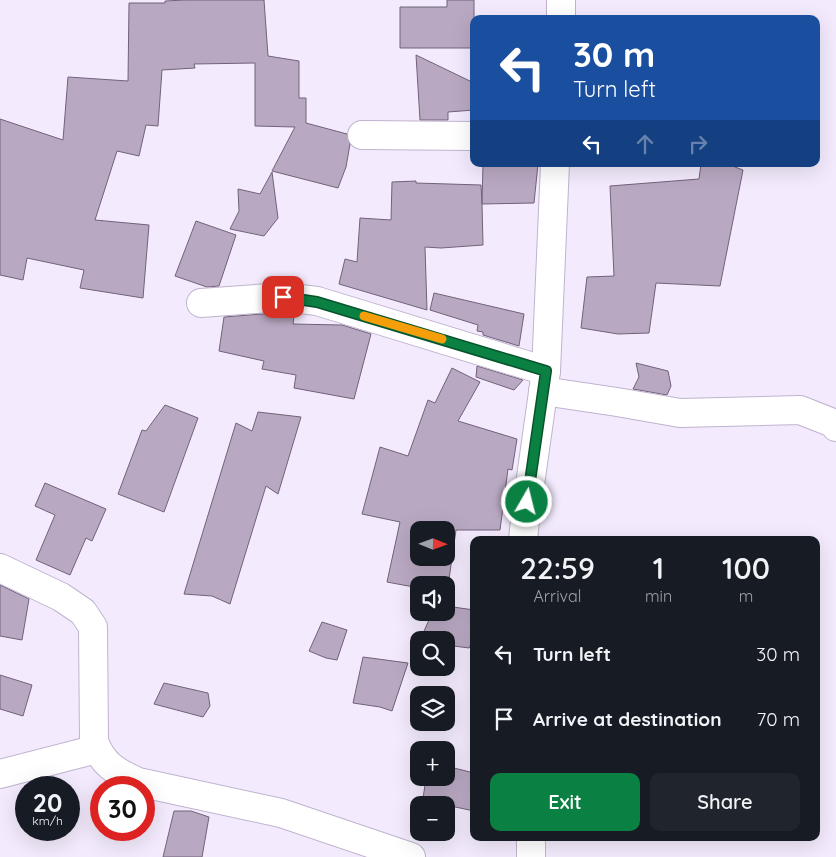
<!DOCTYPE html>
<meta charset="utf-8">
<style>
:root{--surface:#171b24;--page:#20242c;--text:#f1f3f6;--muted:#9ea1a6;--accent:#0b8043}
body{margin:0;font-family:Quicksand,sans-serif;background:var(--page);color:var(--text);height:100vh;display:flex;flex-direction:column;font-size:19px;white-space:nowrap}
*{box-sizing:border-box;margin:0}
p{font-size:16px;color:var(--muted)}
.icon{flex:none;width:28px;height:28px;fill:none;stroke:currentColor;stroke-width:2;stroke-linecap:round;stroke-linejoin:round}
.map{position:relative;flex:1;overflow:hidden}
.sheet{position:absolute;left:470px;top:536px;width:350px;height:305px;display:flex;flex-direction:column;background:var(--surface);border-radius:10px;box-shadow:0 5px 20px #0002}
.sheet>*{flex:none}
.hud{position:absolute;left:470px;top:15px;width:350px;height:152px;border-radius:10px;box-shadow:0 5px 20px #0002;background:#1a4fa0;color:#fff;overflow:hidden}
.needle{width:32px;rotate:91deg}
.fabs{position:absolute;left:410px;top:521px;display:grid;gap:10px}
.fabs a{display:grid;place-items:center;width:45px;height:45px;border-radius:10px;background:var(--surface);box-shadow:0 5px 20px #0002;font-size:25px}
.speed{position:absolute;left:15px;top:776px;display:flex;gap:10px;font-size:25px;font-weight:700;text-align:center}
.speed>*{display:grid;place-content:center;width:65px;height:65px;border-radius:50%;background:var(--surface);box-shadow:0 5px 20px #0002;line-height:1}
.speed small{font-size:12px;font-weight:400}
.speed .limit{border:8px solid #d22;background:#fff;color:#111}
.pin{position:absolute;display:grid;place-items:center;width:42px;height:42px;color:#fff;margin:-21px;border-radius:10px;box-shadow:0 2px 8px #0006}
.me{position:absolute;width:55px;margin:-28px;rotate:8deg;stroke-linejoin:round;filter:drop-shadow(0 0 4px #0008)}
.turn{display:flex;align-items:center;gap:18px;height:105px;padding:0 20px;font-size:22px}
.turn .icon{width:65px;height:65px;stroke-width:2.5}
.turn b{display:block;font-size:35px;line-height:42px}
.lanes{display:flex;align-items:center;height:48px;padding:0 20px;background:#0003;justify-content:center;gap:25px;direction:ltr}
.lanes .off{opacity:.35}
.eta{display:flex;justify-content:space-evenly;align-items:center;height:85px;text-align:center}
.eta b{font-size:30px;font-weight:600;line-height:35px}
.action{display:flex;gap:10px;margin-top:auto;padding:10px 20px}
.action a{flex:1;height:58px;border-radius:10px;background:var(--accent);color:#fff;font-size:20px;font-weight:600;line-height:58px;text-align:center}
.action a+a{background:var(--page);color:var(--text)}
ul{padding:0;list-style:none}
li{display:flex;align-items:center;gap:15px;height:65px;padding:0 20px}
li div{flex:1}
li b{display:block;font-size:19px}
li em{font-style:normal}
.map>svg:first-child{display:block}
.building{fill:#b9a8c2;stroke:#71627a;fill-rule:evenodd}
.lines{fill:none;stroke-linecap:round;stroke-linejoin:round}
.street-casing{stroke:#c0b3cf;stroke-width:30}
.street{stroke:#fff;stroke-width:28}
.route-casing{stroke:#07532c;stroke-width:12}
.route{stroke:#0b8043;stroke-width:9}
.slow{stroke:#f59e0b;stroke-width:9}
</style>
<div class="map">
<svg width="836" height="857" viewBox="0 0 836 857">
<rect width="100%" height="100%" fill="#f3ebfd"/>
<g class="building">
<path d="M185 0H264L268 56 299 61V98H306V123L347 134 350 144 346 167 338 188 272 171 295 127 255 126V63L194 64 195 68 162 70 158 126 146 125 139 156 117 151 95 220 149 225 143 298 80 288 84 270 27 258 23 280 0 275V119L63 140 68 77 128 81 129 3H165V1Z"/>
<path d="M447 0H474V48H400V7H447Z"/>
<path d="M416 55 474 83V110L448 112V120H420Z"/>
<path d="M483 164H538L534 203 482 204 483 245 441 248 425 247 427 310 339 284 345 259 357 262 360 218 391 220 392 182 416 181V183L481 185 482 204Z"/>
<path d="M701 164H727L743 170 720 286 656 283 649 333 618 334 581 328 587 277 614 276 610 186 699 179Z"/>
<path d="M272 172 278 218 264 236 230 229 239 211 238 189 260 194Z"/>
<path d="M196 221 236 235 219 286 207 287 175 276Z"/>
<path d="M434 293 524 314 519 346 483 335V332L477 331 478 325 430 310Z"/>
<path d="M275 313 294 316 293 324 342 325 371 334 354 399 294 388 296 375 262 369 264 361 219 351 224 317Z"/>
<path d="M636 363 668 371 671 386 667 395 633 389 639 377Z"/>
<path d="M477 366 523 380 514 390 476 377Z"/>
<path d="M452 368 480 382 458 421 517 439 512 470 508 469 500 530H456L447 593 446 585H419V588L387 582 400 522 362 514 380 447 408 456 428 400 435 403ZM419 530H446V558H419Z"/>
<path d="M165 405 198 418 164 512 118 494 142 430 146 431Z"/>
<path d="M258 412 301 417 278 494 266 486 230 604 212 596 184 594 236 423 252 431Z"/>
<path d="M45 483 106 509 92 541 86 538 70 575 36 560 55 515 35 506Z"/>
<path d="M0 585 29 599 22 640 0 636Z"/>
<path d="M446 606 474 610V638L469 648 446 645V640H420L429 620V612H446Z"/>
<path d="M322 622 347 630 337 660 326 658 309 651Z"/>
<path d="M363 657 408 663 392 711 380 707 353 703Z"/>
<path d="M0 675 32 685 23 716 0 709Z"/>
<path d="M164 683 208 693 210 706 203 717 154 704Z"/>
<path d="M418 760 419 778H446V766L474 773V811L446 805H422L425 785 413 782Z"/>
<path d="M174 811H191L209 817 202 857H163Z"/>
</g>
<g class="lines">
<defs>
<g id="street">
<path d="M561 19V0"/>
<path d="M362 135 474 136"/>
<path d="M201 303 283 297 317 301 546 371"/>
<path d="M543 391 617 402 680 413 800 410 833 423 836 427"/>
<path d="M523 540 525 520 546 371 555 164"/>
<path d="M0 568 61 597 83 612 93 627 94 741C102 764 116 772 138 782L281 813 411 857"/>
<path d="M0 774 97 749"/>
<path d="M531 857V838"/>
</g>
</defs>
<use href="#street" class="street-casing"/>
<use href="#street" class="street"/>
</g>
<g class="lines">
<defs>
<path id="route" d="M283 297 317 302 546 371 527 502"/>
</defs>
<use href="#route" class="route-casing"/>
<use href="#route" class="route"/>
<path class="slow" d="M364 316 442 339"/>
</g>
</svg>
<div class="fabs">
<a><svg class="needle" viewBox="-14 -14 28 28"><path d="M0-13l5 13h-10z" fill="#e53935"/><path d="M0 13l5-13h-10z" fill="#9ea1a6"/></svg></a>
<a><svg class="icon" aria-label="sound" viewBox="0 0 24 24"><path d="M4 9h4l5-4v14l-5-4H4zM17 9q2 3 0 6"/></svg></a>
<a><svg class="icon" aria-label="search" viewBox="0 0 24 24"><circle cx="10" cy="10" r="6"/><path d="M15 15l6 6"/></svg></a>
<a><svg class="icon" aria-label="layers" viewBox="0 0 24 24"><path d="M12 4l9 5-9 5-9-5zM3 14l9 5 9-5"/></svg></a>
<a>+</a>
<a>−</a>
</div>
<div class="speed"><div>20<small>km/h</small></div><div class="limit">30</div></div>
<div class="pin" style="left:283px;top:297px;background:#d93025"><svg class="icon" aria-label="arrive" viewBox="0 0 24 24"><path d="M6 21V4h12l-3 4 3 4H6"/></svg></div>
<svg class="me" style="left:527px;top:502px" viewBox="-20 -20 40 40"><circle r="17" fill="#0b8043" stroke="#fff" stroke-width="3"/><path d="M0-11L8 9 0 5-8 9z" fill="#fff"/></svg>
<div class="hud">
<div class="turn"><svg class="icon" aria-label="left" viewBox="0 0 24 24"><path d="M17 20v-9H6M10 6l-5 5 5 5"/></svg><div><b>30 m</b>Turn left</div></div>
<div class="lanes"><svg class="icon" aria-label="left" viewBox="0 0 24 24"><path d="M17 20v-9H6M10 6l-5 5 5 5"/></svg><svg class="icon off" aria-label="ahead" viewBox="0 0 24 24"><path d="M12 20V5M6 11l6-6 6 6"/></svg><svg class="icon off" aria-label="right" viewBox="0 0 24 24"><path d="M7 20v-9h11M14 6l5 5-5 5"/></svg></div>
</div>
<section class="sheet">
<div class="eta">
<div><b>22:59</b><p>Arrival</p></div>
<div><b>1</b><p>min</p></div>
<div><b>100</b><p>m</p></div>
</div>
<ul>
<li><svg class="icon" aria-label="left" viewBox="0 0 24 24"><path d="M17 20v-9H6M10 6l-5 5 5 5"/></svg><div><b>Turn left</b></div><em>30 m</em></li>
<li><svg class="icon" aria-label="arrive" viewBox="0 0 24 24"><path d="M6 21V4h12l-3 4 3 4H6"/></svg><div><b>Arrive at destination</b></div><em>70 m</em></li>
</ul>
<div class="action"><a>Exit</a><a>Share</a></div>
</section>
</div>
